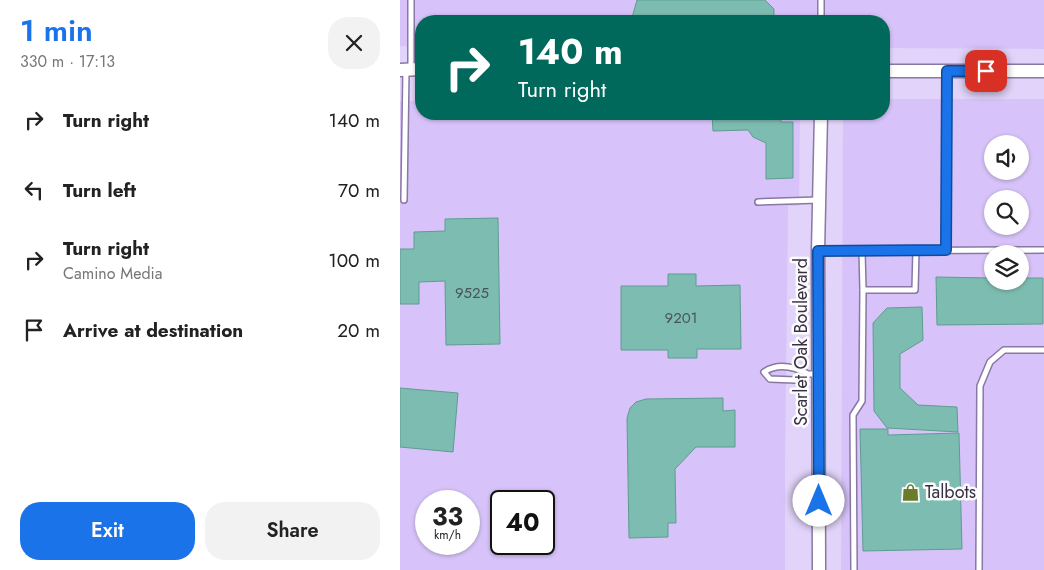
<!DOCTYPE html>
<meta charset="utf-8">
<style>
:root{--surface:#fff;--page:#f2f2f2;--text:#222;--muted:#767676;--accent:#1a73e8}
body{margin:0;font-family:Jost,sans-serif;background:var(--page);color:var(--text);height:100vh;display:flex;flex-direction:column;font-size:19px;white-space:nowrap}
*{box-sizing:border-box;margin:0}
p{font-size:16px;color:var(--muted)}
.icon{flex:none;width:28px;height:28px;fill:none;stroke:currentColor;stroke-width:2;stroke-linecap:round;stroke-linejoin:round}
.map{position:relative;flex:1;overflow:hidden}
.sheet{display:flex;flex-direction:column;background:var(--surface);width:400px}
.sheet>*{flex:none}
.banner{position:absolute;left:15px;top:15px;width:475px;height:105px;border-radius:20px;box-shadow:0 1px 4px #0004;background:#00695c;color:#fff;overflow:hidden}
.controls{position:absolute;left:584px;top:135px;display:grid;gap:10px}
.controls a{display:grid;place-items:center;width:45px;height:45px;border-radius:50%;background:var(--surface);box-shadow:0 1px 4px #0004;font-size:25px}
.speed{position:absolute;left:15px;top:490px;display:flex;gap:10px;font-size:25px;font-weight:700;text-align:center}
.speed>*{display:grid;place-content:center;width:65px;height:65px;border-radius:50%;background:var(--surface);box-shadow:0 1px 4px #0004;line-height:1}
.speed small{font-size:12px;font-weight:400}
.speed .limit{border:2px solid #111;border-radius:8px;background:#fff;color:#111}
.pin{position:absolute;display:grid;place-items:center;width:42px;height:42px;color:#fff;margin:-21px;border-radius:10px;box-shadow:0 2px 8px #0006}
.me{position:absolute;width:55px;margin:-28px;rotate:0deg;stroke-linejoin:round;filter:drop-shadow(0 0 4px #0008)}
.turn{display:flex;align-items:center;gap:18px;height:105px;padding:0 20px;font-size:22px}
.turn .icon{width:65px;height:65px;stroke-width:2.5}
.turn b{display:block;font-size:35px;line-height:42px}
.round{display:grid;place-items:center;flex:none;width:52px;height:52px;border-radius:20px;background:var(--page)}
.headline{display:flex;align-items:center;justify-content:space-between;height:85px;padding:0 20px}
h1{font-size:30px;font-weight:600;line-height:38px;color:var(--accent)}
.primary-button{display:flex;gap:10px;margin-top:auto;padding:10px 20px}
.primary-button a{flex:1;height:58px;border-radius:20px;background:var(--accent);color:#fff;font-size:20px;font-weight:600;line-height:58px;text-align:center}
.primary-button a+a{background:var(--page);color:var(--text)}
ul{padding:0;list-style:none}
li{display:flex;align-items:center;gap:15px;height:70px;padding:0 20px}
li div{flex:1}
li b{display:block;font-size:19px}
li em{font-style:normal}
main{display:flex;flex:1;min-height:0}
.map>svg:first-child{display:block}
.built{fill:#d7c3f9;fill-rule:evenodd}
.building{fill:#7dbcb1;stroke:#5e9c91}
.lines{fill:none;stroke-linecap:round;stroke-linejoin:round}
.service-casing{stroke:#8878a3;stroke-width:8}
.tertiary-casing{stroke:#8878a3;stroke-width:15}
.service{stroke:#fff;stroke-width:5}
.tertiary{stroke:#fff;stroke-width:12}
.route-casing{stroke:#114b97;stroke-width:12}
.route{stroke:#1a73e8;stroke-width:9}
.labels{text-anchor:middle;stroke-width:5;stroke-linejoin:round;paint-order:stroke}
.number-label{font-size:15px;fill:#48535e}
.street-label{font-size:18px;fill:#373043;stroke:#fcfcfc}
.poi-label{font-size:18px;fill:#373043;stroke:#fcfcfc;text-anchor:start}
</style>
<main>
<section class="sheet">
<div class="headline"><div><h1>1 min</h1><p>330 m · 17:13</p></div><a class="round"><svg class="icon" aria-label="close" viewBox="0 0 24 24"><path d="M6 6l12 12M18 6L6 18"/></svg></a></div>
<ul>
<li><svg class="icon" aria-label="right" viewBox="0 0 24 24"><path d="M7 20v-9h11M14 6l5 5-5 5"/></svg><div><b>Turn right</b></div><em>140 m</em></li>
<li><svg class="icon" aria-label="left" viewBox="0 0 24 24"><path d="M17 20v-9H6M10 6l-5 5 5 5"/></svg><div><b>Turn left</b></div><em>70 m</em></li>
<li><svg class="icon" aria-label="right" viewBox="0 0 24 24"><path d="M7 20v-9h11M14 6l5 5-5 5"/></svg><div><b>Turn right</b><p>Camino Media</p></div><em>100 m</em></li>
<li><svg class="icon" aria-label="arrive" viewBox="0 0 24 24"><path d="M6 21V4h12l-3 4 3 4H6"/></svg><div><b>Arrive at destination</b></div><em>20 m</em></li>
</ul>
<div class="primary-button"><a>Exit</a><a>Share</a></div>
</section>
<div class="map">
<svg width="644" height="570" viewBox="0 0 644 570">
<rect width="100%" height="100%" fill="#e1d3f9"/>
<g class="built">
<path d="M0 0H644V49L484 48V21H21V47L0 46Z"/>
<path d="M484 99H644V570H441L443 114H484ZM592 144H620V171H592ZM592 199H620V226H592ZM592 254H620V281H592Z"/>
<path d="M0 101H21V114H400L399 206H388L385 463V570H0ZM26 501H69V544H26ZM101 501H144V544H101Z"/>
</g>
<g class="building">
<path d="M237 0H365L374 9V21H231Z"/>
<path d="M312 114H381V122H393V178L366 179V143L353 137 348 130 313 131Z"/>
<path d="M98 218 100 344 46 345 45 281 19 282V304H0V249H14V232L45 231V219Z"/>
<path d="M268 274H296V286L340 285 341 349H297V358H268V350H221V286H268Z"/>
<path d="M536 277 592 278V281H620V278H643V324L537 325Z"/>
<path d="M522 307 523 340 500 354V388L518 405 557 407 558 432 487 428 474 411 473 323 487 308Z"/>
<path d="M0 388 58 393 53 452 0 447Z"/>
<path d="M323 398V411L335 410V447H296L275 469 276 523H268V537L229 538 227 418 230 408 236 402 246 399Z"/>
<path d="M460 429H488V435L559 433 562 549 463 551Z"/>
</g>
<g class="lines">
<defs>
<g id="service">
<path d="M11 0V69"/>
<path d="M421 0V21"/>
<path d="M4 200 6 70"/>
<path d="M358 202 419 200"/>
<path d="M546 250 547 72"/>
<path d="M420 251 644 250"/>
<path d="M462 251 463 290"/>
<path d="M408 374C393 366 378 363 364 372L370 379 395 380 408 374H418"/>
<path d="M454 570 453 415 462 401 463 290H515L516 250"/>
<path d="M579 570 580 386 590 362 604 350H644"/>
</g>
<g id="tertiary">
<path d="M0 70 21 69"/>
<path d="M484 71H644"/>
<path d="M419 570 418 251 421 114"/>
</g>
</defs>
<use href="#service" class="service-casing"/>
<use href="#tertiary" class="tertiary-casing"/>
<use href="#service" class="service"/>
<use href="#tertiary" class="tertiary"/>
</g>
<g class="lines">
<defs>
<path id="route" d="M419 501 418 251 546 250 547 71H586"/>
</defs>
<use href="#route" class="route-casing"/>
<use href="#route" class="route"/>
</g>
<defs>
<symbol id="shop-bare" viewBox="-9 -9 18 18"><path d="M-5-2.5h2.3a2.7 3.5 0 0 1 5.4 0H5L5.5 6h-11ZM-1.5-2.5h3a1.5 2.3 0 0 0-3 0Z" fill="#697c2c" stroke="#fcfcfc" stroke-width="2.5" paint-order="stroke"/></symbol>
</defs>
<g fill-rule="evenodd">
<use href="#shop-bare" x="498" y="480" width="25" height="25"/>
</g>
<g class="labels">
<g class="number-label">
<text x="72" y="298">9525</text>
<text x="281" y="323">9201</text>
</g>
<g class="street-label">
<text transform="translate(401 342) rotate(-90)" y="6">Scarlet Oak Boulevard</text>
</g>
<g class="poi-label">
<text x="525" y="498">Talbots</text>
</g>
</g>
</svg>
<div class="controls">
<a><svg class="icon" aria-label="sound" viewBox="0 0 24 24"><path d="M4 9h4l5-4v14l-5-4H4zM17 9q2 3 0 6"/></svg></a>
<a><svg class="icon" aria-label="search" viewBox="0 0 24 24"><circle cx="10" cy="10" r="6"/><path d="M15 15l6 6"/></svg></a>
<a><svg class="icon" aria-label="layers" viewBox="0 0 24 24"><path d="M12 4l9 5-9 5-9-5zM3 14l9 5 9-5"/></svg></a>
</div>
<div class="speed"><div>33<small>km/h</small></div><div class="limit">40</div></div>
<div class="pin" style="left:586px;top:71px;background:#d93025"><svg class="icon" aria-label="arrive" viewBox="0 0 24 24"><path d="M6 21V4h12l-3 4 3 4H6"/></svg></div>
<svg class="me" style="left:419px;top:501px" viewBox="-20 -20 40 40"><circle r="19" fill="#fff"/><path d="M0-13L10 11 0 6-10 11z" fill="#1a73e8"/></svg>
<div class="banner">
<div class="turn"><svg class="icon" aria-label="right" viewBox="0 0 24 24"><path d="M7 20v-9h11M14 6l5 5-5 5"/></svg><div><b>140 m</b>Turn right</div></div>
</div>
</div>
</main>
